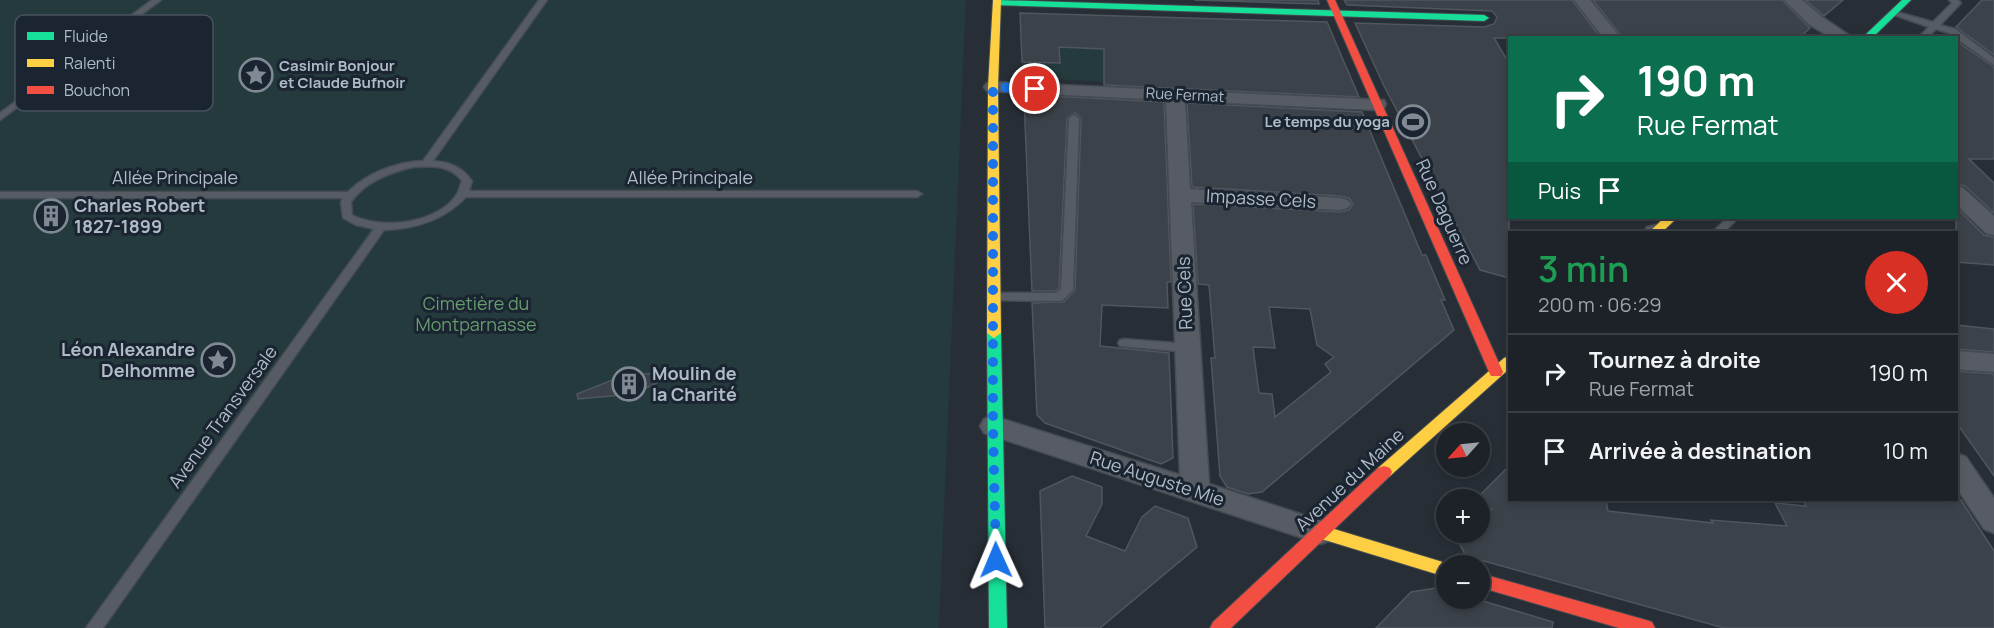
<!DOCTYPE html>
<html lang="fr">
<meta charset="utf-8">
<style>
:root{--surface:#1d2228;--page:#2a2f34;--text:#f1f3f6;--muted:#a0a4a8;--line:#3b3f45}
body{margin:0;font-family:Manrope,sans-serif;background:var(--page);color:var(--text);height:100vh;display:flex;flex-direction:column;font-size:22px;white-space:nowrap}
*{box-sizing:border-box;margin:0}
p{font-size:20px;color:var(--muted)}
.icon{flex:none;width:33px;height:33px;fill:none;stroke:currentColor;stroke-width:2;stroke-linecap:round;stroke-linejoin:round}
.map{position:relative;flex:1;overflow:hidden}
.details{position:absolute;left:1508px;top:231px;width:450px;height:270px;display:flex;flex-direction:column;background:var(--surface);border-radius:0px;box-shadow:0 3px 9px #0003,0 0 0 2px var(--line)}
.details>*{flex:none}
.guide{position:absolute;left:1508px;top:36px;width:450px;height:183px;border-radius:0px;box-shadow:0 3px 9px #0003,0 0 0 2px var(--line);background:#0b6e4f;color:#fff;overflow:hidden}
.needle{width:39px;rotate:243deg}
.tools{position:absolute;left:1436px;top:423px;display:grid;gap:12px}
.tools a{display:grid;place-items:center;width:54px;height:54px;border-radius:50%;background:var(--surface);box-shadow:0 3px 9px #0003,0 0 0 2px var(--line);font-size:30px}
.pin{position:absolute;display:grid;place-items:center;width:51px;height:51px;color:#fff;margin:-26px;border:3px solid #fff;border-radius:50%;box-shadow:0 2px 6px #0007}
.me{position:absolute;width:66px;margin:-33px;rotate:359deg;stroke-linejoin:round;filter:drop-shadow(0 0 4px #0008)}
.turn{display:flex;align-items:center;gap:21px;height:126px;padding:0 30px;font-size:27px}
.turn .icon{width:78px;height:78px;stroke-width:2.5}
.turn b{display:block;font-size:42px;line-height:51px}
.then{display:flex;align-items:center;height:57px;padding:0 30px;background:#0003;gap:12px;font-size:22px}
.round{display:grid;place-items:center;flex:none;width:63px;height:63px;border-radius:32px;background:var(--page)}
.overview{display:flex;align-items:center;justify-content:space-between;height:102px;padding:0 30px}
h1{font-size:36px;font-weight:600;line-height:45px;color:#1e9e55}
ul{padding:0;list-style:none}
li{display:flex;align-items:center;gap:18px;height:78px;padding:0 30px;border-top:2px solid var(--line)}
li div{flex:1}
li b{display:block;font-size:22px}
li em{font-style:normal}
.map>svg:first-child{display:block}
.green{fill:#243a3c}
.building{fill:#3c424a;stroke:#4f565e;stroke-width:1.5;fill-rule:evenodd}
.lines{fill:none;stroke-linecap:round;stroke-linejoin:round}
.lane-casing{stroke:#444b53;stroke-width:3}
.street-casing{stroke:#444b53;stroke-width:3}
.fast-casing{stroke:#444b53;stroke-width:2}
.slow-casing{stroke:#444b53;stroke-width:2}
.jam-casing{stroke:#444b53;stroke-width:2}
.lane{fill:#575c64;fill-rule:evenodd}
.street{fill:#575c64;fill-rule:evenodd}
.fast{fill:#16e098;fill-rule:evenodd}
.slow{fill:#ffcf43;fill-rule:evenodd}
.jam{fill:#f24e42;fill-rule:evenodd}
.route{stroke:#1a73e8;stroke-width:10;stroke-dasharray:0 18}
.labels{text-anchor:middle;stroke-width:6;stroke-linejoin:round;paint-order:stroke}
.far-poi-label{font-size:15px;font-weight:bold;fill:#b0bbc8;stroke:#1a2531;text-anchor:start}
.far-street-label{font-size:15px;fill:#b0bbc8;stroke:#1a2531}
.street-label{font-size:18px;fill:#b0bbc8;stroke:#1a2531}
.poi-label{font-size:18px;font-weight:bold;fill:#b0bbc8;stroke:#1a2531;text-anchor:start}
.park-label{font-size:18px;fill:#669b6f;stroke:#1a2531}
.key{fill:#1a2531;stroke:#47525e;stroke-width:1.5}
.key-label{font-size:16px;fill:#b0bbc8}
</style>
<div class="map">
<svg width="1994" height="628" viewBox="0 0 1994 628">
<rect width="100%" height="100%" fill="#272e36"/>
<g class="green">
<path d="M0 0H966L939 628H0Z"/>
<path d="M1057 30 1093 48 1104 49V82L1024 77 1022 62Z"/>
</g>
<g class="building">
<path d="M1194 0H1318L1319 4Z"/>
<path d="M1344 0H1572L1601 38H1494L1509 63V278L1480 270 1384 86 1355 23 1484 27 1494 24 1497 17 1492 11 1347 5Z"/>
<path d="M1593 0H1782L1810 28 1799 38H1623Z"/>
<path d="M1805 0H1843L1824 16Z"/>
<path d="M1982 0H1994V55L1956 27Z"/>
<path d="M1020 13 1327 22 1359 97 1104 85V49L1059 47 1060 63 1022 62Z"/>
<path d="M1956 41 1994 67V159H1969L1994 183V213L1965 186 1956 184Z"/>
<path d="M1031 95 1164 102 1171 282H1167L1168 308 1102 305 1100 346 1169 353 1173 458 1161 464 1045 423 1037 415 1032 303 1064 302 1075 290 1081 118 1075 113 1067 118 1059 288 1055 291H1032L1024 99Z"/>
<path d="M1187 103 1362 112 1422 255H1426L1445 300H1441L1454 330 1262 492 1248 494 1227 487 1220 476 1211 358H1215L1209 285 1198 284 1193 204 1340 212 1349 210 1353 204 1349 198 1340 196 1192 187ZM1269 307 1310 309 1317 345 1334 357 1325 364 1331 372 1275 417 1272 394 1259 393 1253 347 1275 348Z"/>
<path d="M1956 207 1984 235 1994 237V265L1956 262Z"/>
<path d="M1956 325 1994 329V352L1956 349Z"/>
<path d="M1956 371 1994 374V476L1956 422Z"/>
<path d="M679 372 634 394 578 399 577 394 625 375Z"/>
<path d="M1509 466V500H1606L1608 511 1713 523 1711 520 1787 526 1775 503 1806 506 1803 500H1961L1994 551V628H1724L1466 556 1459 543 1469 532H1479V523L1492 509 1476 499Z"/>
<path d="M1072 476 1102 487V504L1086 536 1125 551 1142 517 1155 506 1188 518 1197 547 1100 628H1045L1040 491Z"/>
<path d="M1436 588 1446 591V598H1473L1553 622 1552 628H1376L1411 592Z"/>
</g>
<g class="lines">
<defs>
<g id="lane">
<path d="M152 0H161L0 120V113Z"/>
<path d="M539 0H547L433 161C450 162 462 167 472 181L469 191H917L922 194 917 197H466C444 220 416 229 384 230L103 628H86L374 229 356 225 343 218 341 202 343 198H0V192H348C367 173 396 162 423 161ZM413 167C432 166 450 165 462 181 460 185 459 191 457 194 438 224 381 230 352 215L351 202C366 181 389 173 413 167Z"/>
<path d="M1949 0H1958L1961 3 1940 25 1955 29 1994 58V65L1949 33 1936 29 1927 38H1918L1929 27 1889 13 1893 11 1933 22 1952 3Z"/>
<path d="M1074 115 1079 118 1073 290 1063 300 1059 301 989 300 987 297 993 293H1056L1061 289 1069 118Z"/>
<path d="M1727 218H1738L1724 232H1713Z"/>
<path d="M1124 339 1187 344 1193 348 1187 352 1120 346 1118 343 1120 340Z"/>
</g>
<g id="street">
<path d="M1574 0H1590L1621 38H1604Z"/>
<path d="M1784 0H1802L1822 17 1853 38H1832L1810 25Z"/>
<path d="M993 82 1384 100 1386 104 1384 108 1377 110 1185 101 1190 189 1340 198 1347 200 1351 204 1347 208 1340 210 1191 202 1209 484 1331 524 1336 532 1331 540 1321 544 984 433 980 426 984 419 993 416 1180 475 1166 100 987 91 984 87 987 83Z"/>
<path d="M1956 186 1963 188 1994 216V235L1986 233 1956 204Z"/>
<path d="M1656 225 1664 227 1667 232H1644L1647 227Z"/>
<path d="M1956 351 1994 354V372L1956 369Z"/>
<path d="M1956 453 1966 457 1994 498V533L1984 529 1956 487Z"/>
</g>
<g id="fast">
<path d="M997 0 1484 15 1489 18 1484 21 994 5V1Z"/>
<path d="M1902 0H1911L1872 38H1862Z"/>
<path d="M994 328 1001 333 1007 628H989L987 333Z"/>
</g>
<g id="slow">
<path d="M993 0H1001L998 87 1001 333 994 338 987 333 988 87Z"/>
<path d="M1664 218H1677L1662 232H1649Z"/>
<path d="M1509 356V369L1390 476 1384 478 1378 476 1376 472 1378 468 1504 358Z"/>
<path d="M1321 525 1446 563 1452 566H1446V577L1315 537 1313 532 1315 527Z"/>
</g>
<g id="jam">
<path d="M1327 0H1335L1503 372 1501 376H1491L1489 372Z"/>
<path d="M1384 466 1390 468 1392 472 1390 476 1231 628H1210L1213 622 1378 468Z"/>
<path d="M1479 573 1646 620 1652 622 1655 628H1619L1479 587Z"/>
</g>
</defs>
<use href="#lane" class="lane-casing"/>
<use href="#street" class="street-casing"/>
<use href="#fast" class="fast-casing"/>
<use href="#slow" class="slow-casing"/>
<use href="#jam" class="jam-casing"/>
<use href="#lane" class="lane"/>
<use href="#street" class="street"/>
<use href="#fast" class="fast"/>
<use href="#slow" class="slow"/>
<use href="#jam" class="jam"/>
</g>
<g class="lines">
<path class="route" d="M996 560 993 426V87L1035 89"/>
</g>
<defs>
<symbol id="sight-ring" viewBox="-11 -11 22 22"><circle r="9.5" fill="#1a2531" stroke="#808a95" stroke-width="1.5"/><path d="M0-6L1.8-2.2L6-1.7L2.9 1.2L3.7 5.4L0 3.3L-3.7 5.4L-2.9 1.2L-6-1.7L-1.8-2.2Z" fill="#808a95"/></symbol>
<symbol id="stadium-ring" viewBox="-11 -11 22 22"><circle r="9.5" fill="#1a2531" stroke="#808a95" stroke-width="1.5"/><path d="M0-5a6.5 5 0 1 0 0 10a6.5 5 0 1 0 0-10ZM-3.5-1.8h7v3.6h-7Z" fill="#808a95"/></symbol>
<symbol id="building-ring" viewBox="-11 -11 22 22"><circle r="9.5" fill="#1a2531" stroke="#808a95" stroke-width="1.5"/><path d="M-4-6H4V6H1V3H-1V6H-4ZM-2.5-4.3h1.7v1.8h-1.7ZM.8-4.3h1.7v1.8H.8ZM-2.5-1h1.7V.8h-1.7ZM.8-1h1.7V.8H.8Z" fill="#808a95"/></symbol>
</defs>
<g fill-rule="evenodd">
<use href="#sight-ring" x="237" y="56" width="38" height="38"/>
<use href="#stadium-ring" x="1394" y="103" width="38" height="38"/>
<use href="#building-ring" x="32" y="197" width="38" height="38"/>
<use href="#sight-ring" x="199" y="341" width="38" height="38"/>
<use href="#building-ring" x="610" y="365" width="38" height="38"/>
</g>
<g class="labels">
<g class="far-poi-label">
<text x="279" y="71">Casimir Bonjour<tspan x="279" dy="17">et Claude Bufnoir</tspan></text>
<text x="1390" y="127" text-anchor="end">Le temps du yoga</text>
</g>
<g class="far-street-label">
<text transform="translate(1185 95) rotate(3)" y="5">Rue Fermat</text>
</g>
<g class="street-label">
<text x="175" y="184">Allée Principale</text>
<text x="690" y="184">Allée Principale</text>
<text transform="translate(1261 199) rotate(3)" y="6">Impasse Cels</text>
<text transform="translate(1444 212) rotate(66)" y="6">Rue Daguerre</text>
<text transform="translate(1185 293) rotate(-92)" y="6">Rue Cels</text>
<text transform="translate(223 417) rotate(-54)" y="6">Avenue Transversale</text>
<text transform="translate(1157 479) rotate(18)" y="6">Rue Auguste Mie</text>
<text transform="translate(1350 480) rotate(-43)" y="6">Avenue du Maine</text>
</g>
<g class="poi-label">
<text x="74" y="212">Charles Robert<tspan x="74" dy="21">1827-1899</tspan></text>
<text x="195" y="356" text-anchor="end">Léon Alexandre<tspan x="195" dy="21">Delhomme</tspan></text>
<text x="652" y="380">Moulin de<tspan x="652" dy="21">la Charité</tspan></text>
</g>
<g class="park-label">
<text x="476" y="310">Cimetière du<tspan x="476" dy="21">Montparnasse</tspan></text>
</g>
</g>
<rect x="15" y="15" width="198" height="96" rx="9" class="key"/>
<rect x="27" y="32" width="27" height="8" fill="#16e098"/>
<rect x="27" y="59" width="27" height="8" fill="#ffcf43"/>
<rect x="27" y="86" width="27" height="8" fill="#f24e42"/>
<g class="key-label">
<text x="64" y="42">Fluide</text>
<text x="64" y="69">Ralenti</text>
<text x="64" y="96">Bouchon</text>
</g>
</svg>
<div class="tools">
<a><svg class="needle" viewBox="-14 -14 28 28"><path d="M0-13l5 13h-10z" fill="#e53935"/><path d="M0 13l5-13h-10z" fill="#a0a4a8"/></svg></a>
<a>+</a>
<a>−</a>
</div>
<div class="pin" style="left:1035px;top:89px;background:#d93025"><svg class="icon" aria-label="arrive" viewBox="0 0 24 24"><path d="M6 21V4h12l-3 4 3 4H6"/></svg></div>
<svg class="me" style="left:996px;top:560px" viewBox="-20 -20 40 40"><path d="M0-17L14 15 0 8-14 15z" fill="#1a73e8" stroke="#fff" stroke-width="4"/></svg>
<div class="guide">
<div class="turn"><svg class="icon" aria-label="right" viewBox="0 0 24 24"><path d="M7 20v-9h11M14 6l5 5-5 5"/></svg><div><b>190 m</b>Rue Fermat</div></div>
<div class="then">Puis<svg class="icon" aria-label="arrive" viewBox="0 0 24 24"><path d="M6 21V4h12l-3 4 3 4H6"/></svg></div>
</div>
<section class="details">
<div class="overview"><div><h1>3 min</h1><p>200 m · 06:29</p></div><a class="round" style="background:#d93025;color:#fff"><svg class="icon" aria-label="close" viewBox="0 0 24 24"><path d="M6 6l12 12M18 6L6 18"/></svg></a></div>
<ul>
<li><svg class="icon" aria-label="right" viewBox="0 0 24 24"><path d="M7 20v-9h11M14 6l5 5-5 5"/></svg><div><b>Tournez à droite</b><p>Rue Fermat</p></div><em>190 m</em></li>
<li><svg class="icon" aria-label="arrive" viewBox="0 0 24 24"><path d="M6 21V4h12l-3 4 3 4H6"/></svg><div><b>Arrivée à destination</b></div><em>10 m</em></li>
</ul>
</section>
</div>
